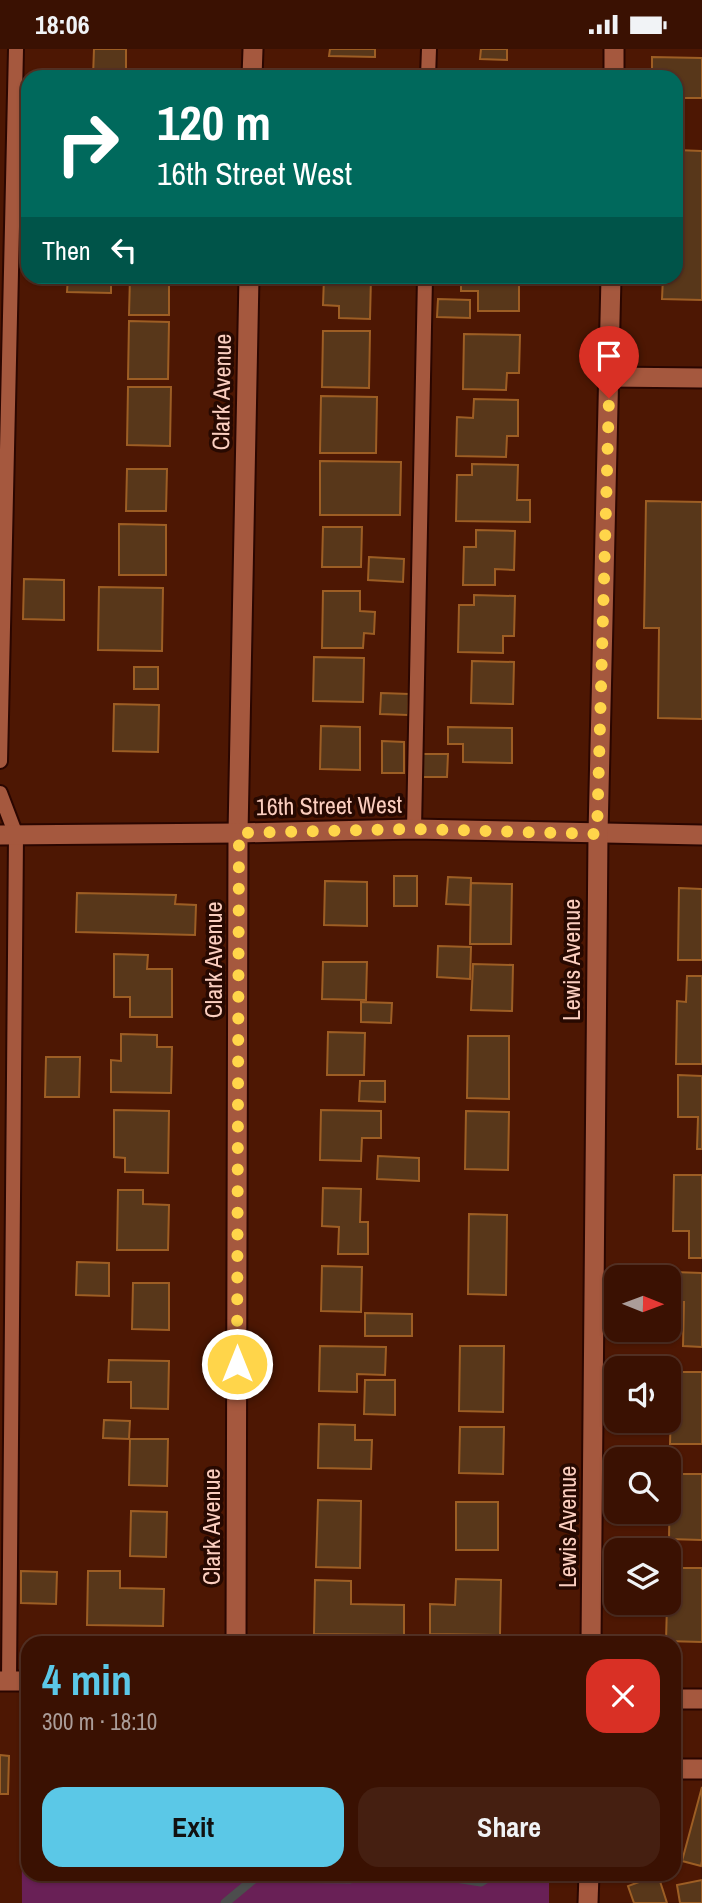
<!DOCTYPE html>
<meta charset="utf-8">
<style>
:root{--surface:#3a1102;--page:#451f11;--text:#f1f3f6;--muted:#ab9d99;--line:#543124;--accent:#5bc8e7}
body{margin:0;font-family:"Archivo Narrow",sans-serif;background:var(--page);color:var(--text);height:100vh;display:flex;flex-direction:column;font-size:26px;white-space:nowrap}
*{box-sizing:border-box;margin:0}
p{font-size:23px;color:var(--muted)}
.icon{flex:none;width:38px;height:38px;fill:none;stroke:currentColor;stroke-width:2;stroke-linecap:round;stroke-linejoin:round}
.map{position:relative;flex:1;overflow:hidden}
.sheet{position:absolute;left:21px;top:1587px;width:660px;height:245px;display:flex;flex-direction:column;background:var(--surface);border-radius:21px;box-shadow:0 2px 5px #0004,0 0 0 2px var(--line)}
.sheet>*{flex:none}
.hud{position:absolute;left:21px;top:21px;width:662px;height:214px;border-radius:21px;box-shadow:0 2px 5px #0004,0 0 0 2px var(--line);background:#00695c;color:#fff;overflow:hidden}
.needle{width:46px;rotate:91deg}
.controls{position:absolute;left:604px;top:1216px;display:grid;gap:14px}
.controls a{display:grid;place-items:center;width:77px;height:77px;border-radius:14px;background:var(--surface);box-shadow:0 2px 5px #0004,0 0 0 2px var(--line);font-size:35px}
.pin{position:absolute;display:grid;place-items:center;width:60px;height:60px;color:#fff;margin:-72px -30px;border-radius:50% 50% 50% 0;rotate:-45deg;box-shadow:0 0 7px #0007}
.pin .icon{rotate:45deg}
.me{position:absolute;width:77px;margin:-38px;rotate:0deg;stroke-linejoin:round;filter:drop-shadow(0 0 5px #0008)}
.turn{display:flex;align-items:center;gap:24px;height:147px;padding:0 21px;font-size:32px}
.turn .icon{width:91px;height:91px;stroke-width:2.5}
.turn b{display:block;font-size:49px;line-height:60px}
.then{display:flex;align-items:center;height:66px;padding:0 21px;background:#0003;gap:14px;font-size:26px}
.round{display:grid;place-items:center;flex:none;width:74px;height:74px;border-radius:21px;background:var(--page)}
.overview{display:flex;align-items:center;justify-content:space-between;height:119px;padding:0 21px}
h1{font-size:42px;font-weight:800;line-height:52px;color:var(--accent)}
.cta{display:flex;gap:14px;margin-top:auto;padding:14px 21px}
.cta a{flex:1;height:80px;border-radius:21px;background:var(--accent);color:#111;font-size:28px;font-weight:800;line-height:80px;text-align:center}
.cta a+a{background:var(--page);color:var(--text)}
.status{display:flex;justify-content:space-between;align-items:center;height:49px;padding:0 35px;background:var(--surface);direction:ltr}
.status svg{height:19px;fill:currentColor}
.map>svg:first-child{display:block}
.green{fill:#692056}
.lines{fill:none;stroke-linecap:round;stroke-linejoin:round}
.stream{stroke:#4c4d4d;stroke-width:9}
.building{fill:#58371a;stroke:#9d5e24;stroke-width:2}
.service-casing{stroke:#2a0600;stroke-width:18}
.minor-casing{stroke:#2a0600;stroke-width:23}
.tertiary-casing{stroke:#2a0600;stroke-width:23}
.service{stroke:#a5583e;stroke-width:14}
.minor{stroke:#a5583e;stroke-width:19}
.tertiary{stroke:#a5583e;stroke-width:19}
.route{stroke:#ffd54a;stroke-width:12;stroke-dasharray:0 21.6}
.labels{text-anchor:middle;stroke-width:7;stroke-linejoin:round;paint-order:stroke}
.street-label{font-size:24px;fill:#fbcebf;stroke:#270901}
</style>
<div class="status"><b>18:06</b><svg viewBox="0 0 49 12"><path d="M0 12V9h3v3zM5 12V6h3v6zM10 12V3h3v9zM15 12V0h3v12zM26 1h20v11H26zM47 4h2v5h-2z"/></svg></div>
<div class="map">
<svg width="702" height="1854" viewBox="0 0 702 1854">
<rect width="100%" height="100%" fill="#4d1703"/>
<path class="green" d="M21 1659H28V1825H549V1854H22Z"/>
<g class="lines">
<g class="stream">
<path d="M430 1825 481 1833 494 1825"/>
<path d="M225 1854 255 1829 350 1830 366 1825"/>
</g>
</g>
<g class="building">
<path d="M94 0H126V28H93Z"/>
<path d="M330 0H375V8L329 7Z"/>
<path d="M481 0H507V11L480 10Z"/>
<path d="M652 8 702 9V49H676V28H652Z"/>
<path d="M329 20 372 21V28H329Z"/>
<path d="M479 22 524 23V28H479Z"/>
<path d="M676 101 702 102V251L662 250 663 228H676Z"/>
<path d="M68 228H111V244L67 243Z"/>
<path d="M130 228H169V266H129Z"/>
<path d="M324 228H371L370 270 339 269V257L323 256Z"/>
<path d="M461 228H519V262H478V242H461Z"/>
<path d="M438 250 470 251V269L437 268Z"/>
<path d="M129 272 169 273 168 330H128Z"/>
<path d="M323 282H370L369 339 322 338Z"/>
<path d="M464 285 520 286 519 324H507L506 341 463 340Z"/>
<path d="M128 338H171L170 397 127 396Z"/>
<path d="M321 347 377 348 376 404H320Z"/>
<path d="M474 350 518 351V387H507L506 408 456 407 457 368 473 369Z"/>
<path d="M320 412 401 413 400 466H320Z"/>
<path d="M472 415 518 416 517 451H530V473L456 472 457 426H472Z"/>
<path d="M127 420H167L166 462H126Z"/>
<path d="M646 452 702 453V670L658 669 659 579H644Z"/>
<path d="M119 475 166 476V526H119Z"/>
<path d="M323 478H362L361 518H322Z"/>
<path d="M476 481 515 482 514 521 495 520V536H463L464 498H476Z"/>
<path d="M369 508 404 510 403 533 368 531Z"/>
<path d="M24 530 64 531V571L23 570Z"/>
<path d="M99 538 163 539 162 602 98 601Z"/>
<path d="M323 542H360V562L375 563 374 585 364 584 363 599H322Z"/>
<path d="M474 546 515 547 514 587H503V604L458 603 459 556H474Z"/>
<path d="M314 608 364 609 363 653 313 652Z"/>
<path d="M472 612 514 613 513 655 471 654Z"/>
<rect x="134" y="618" width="24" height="22"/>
<path d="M381 644 409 645 408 666 380 665Z"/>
<path d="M114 655 159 656 158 703 113 702Z"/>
<path d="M321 677 360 678V721L320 720Z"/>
<path d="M448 678 512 679V714L463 713V695H448Z"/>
<path d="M382 692 404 693V724H382Z"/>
<path d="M422 705H448L447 728H422Z"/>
<rect x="394" y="827" width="23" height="30"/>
<path d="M448 828 471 829 470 856 446 855Z"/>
<path d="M325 832 367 833V877L324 876Z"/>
<path d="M471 834 512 835 511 895H470Z"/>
<path d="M679 839 702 840V911H678Z"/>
<path d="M77 844 176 846 175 855 196 856 195 886 76 883Z"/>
<path d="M438 897 471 898 470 930 437 928Z"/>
<path d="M114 905 148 906 147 920H172V968H130V948H114Z"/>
<path d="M323 913H367L366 951 322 950Z"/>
<path d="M473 915 513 916 512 962 471 961Z"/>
<path d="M687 927H702V1015H676L677 952 686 953Z"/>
<path d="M361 953 392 954 391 974 361 973Z"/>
<path d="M328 983 365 984 364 1026H327Z"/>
<path d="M121 985 157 986V998H172L171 1044 111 1043V1011L121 1012Z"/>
<path d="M468 987H509V1050L467 1049Z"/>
<path d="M46 1008H80L79 1048H45Z"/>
<path d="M678 1026 702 1027V1100H697L698 1068H678Z"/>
<path d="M360 1032H385V1053L359 1052Z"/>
<path d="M114 1061 169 1062 168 1124 125 1123V1109L114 1108Z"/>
<path d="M321 1061 381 1062V1089H362L361 1112 320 1111Z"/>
<path d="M466 1062 509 1063 508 1121 465 1120Z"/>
<path d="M378 1107 419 1109V1132L377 1130Z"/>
<path d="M674 1126H702V1209H689V1182H673Z"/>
<path d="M323 1139 361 1140 360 1173H368V1205H338L339 1178 322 1177Z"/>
<path d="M118 1141H143V1155L169 1156 168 1201H117Z"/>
<path d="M469 1165 507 1166 506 1246 468 1245Z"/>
<path d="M77 1213 109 1214V1247L76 1246Z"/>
<path d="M322 1217 362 1218 361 1263 321 1262Z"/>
<path d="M674 1223 702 1224V1298L683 1297 684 1253H673Z"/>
<path d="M133 1234H169V1281L132 1280Z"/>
<path d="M365 1264 412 1265V1287H365Z"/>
<path d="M320 1297 386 1298 385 1326 357 1325V1343L319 1342Z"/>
<path d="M460 1297H504L503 1363 459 1362Z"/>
<path d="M109 1311 169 1312 168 1360 131 1359V1333H108Z"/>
<path d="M672 1323H702V1395H670Z"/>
<path d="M365 1331H395V1366L364 1365Z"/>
<path d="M104 1371 130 1372 129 1390 103 1389Z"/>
<path d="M319 1375 355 1376V1391H372L371 1420 318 1419Z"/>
<path d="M460 1378H504L503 1425 459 1424Z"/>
<path d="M130 1390H168L167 1437 129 1436Z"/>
<path d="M670 1425H702V1491L669 1490Z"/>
<path d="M318 1451 361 1452 360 1519 316 1518Z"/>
<rect x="456" y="1453" width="42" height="48"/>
<path d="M131 1462 167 1463 166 1508 130 1507Z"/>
<path d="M668 1519H702V1593L666 1592Z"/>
<path d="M21 1522 57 1523 56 1555 21 1554Z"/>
<path d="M88 1522H120V1539L164 1540 163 1577 87 1576Z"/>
<path d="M456 1530 501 1531 500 1586 430 1585V1555L455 1556Z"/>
<path d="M315 1531 351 1532V1555L404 1556V1586L314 1585Z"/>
<path d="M0 1706 9 1707 8 1745H0Z"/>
<path d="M702 1738V1812L701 1817 682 1812Z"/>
<path d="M658 1826 667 1854H634L628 1837Z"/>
<path d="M702 1831V1854H680L677 1836Z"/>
</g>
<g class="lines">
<defs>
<g id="service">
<path d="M428 28 429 0"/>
<path d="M0 712 16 0"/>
<path d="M0 744 16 786 9 1632"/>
<path d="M414 780 425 228"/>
</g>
<g id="minor">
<path d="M252 28 253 0"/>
<path d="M609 328 702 329"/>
<path d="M236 1594 238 784 249 228"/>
<path d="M674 1720H702"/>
</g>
<g id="tertiary">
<path d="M614 28V0"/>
<path d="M0 786 238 784 414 780 702 786"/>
<path d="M591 1594 598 785 611 228"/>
<path d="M0 1632H28"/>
<path d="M674 1650H702"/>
<path d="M588 1854 589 1825"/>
</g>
</defs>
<use href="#service" class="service-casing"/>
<use href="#minor" class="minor-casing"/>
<use href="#tertiary" class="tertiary-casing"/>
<use href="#service" class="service"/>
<use href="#minor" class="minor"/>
<use href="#tertiary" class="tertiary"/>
</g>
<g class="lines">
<path class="route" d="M237 1315 239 784 414 780 597 785 609 349"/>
</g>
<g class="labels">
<g class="street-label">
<text transform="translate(222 343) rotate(-89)" y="8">Clark Avenue</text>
<text transform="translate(329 757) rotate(-1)" y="8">16th Street West</text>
<text transform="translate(214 911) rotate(-90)" y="8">Clark Avenue</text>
<text transform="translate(572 911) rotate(-90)" y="8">Lewis Avenue</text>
<text transform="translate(212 1478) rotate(-90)" y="8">Clark Avenue</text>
<text transform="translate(568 1478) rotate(-90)" y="8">Lewis Avenue</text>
</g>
</g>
</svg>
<div class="controls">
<a><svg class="needle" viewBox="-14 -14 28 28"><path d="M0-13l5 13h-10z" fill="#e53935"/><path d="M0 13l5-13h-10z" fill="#ab9d99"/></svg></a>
<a><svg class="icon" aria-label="sound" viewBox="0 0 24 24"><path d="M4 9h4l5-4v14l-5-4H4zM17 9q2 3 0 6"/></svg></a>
<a><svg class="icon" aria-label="search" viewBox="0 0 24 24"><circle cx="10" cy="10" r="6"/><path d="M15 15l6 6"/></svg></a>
<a><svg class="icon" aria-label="layers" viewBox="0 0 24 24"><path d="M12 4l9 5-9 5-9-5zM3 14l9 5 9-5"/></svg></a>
</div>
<div class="pin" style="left:609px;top:349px;background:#d93025"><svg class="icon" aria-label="arrive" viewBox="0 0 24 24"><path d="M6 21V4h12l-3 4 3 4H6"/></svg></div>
<svg class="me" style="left:237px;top:1315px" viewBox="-20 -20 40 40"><circle r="17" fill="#ffd54a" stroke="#fff" stroke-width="3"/><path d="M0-11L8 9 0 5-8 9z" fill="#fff"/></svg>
<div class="hud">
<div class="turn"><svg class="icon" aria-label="right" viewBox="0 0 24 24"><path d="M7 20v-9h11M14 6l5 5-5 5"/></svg><div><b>120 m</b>16th Street West</div></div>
<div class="then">Then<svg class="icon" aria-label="left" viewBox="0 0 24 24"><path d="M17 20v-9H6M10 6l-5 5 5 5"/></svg></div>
</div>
<section class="sheet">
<div class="overview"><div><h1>4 min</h1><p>300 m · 18:10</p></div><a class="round" style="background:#d93025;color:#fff"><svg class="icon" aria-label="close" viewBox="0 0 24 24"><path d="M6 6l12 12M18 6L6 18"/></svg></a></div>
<div class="cta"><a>Exit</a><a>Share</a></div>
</section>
</div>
